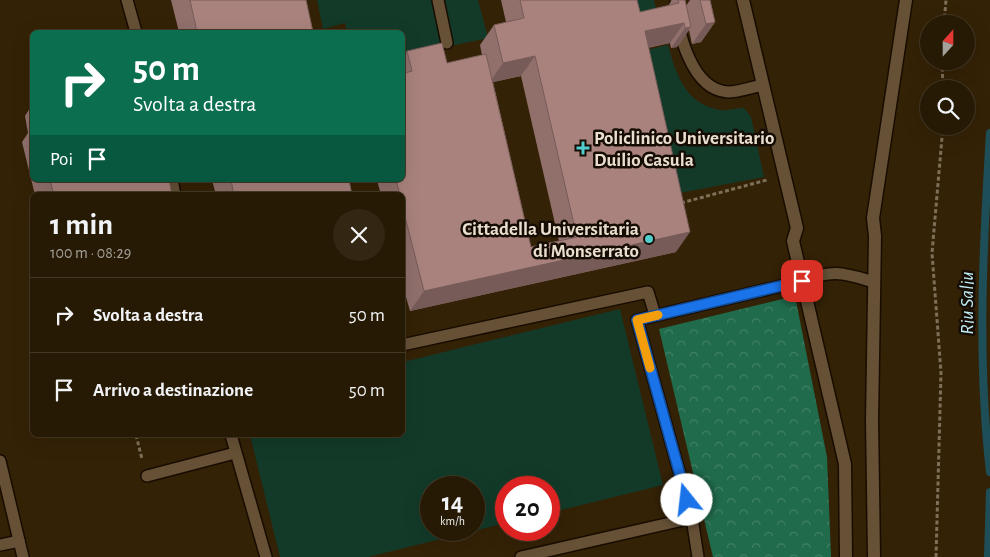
<!DOCTYPE html>
<html lang="it">
<meta charset="utf-8">
<style>
:root{--surface:#271a04;--page:#332713;--text:#f1f3f6;--muted:#a4a19a;--line:#433826}
body{margin:0;font-family:"Alegreya Sans",sans-serif;background:var(--page);color:var(--text);height:100vh;display:flex;flex-direction:column;font-size:19px;white-space:nowrap}
*{box-sizing:border-box;margin:0}
p{font-size:16px;color:var(--muted)}
.icon{flex:none;width:28px;height:28px;fill:none;stroke:currentColor;stroke-width:2;stroke-linecap:round;stroke-linejoin:round}
.map{position:relative;flex:1;overflow:hidden}
.side{position:absolute;left:30px;top:192px;width:375px;height:245px;display:flex;flex-direction:column;background:var(--surface);border-radius:8px;box-shadow:0 5px 20px #0002,0 0 0 1px var(--line)}
.side>*{flex:none}
.guide{position:absolute;left:30px;top:30px;width:375px;height:152px;border-radius:8px;box-shadow:0 5px 20px #0002,0 0 0 1px var(--line);background:#0b6e4f;color:#fff;overflow:hidden}
.needle{width:32px;rotate:21deg}
.controls{position:absolute;left:920px;top:15px;display:grid;gap:10px}
.controls a{display:grid;place-items:center;width:55px;height:55px;border-radius:50%;background:var(--surface);box-shadow:0 5px 20px #0002,0 0 0 1px var(--line);font-size:25px}
.speed{position:absolute;left:420px;top:476px;display:flex;gap:10px;font-size:25px;font-weight:700;text-align:center}
.speed>*{display:grid;place-content:center;width:65px;height:65px;border-radius:50%;background:var(--surface);box-shadow:0 5px 20px #0002,0 0 0 1px var(--line);line-height:1}
.speed small{font-size:12px;font-weight:400}
.speed .limit{border:8px solid #d22;background:#fff;color:#111}
.pin{position:absolute;display:grid;place-items:center;width:42px;height:42px;color:#fff;margin:-21px;border-radius:10px;box-shadow:0 2px 8px #0006}
.me{position:absolute;width:55px;margin:-28px;rotate:344deg;stroke-linejoin:round;filter:drop-shadow(0 0 4px #0008)}
.turn{display:flex;align-items:center;gap:18px;height:105px;padding:0 20px;font-size:22px}
.turn .icon{width:65px;height:65px;stroke-width:2.5}
.turn b{display:block;font-size:35px;line-height:42px}
.then{display:flex;align-items:center;height:48px;padding:0 20px;background:#0003;gap:10px;font-size:19px}
.round{display:grid;place-items:center;flex:none;width:52px;height:52px;border-radius:26px;background:var(--page)}
.summary{display:flex;align-items:center;justify-content:space-between;height:85px;padding:0 20px}
h1{font-size:30px;font-weight:700;line-height:38px}
ul{padding:0;list-style:none}
li{display:flex;align-items:center;gap:15px;height:75px;padding:0 20px;border-top:1px solid var(--line)}
li div{flex:1}
li b{display:block;font-size:19px}
li em{font-style:normal}
.map>svg:first-child{display:block}
.grass{fill:#133a29;fill-rule:evenodd}
.forest{fill:url(#forest-crowns)}
.lines{fill:none;stroke-linecap:round;stroke-linejoin:round}
.stream{stroke:#1e4e57;stroke-width:8}
.lane-casing{stroke:#180c00;stroke-width:14}
.street-casing{stroke:#180c00;stroke-width:15}
.path{stroke:#7e6f58;stroke-width:3;stroke-dasharray:4 2.5;stroke-linecap:butt}
.lane{stroke:#665136;stroke-width:11}
.street{stroke:#665136;stroke-width:12}
.wall{fill:#91706c;fill-rule:evenodd}
.shaded-wall{fill:#765b58}
.building{fill:#a9827d;stroke:#765b58}
.route-casing{stroke:#114b97;stroke-width:12}
.route{stroke:#1a73e8;stroke-width:9}
.slow{stroke:#f59e0b;stroke-width:9}
.poi-dot{fill:#52cdce;stroke:#150d04;stroke-width:2}
.labels{text-anchor:middle;stroke-width:5;stroke-linejoin:round;paint-order:stroke}
.poi-label{font-size:19px;font-weight:bold;fill:#eadecf;stroke:#150d04;text-anchor:start}
.water-label{font-size:20px;font-style:italic;fill:#c0edf6;stroke:#150d04}
</style>
<div class="map">
<svg width="990" height="557" viewBox="0 0 990 557">
<defs>
<pattern id="forest-crowns" width="20" height="18" patternUnits="userSpaceOnUse" patternTransform="scale(1.25)"><rect width="20" height="18" fill="#206b4c"/><path d="M2 6a3 3 0 1 1 6 0M12 15a3 3 0 1 1 6 0" fill="none" stroke="#418065"/></pattern>
</defs>
<rect width="100%" height="100%" fill="#342206"/>
<g class="grass">
<path d="M317 0H478L488 38 403 56 402 32H347L345 23 323 29Z"/>
<path d="M628 0H654L659 22 633 27Z"/>
<path d="M668 45C676 75 686 105 721 110 728 111 736 108 744 108L751 117 764 177 669 195 633 53Z"/>
<path d="M620 309 663 485 549 513V488H506V523L368 557H280L250 435H402L403 362ZM431 488H474V530H431Z"/>
</g>
<path class="forest" d="M795 296 827 457 831 557H713L659 329Z"/>
<g class="lines">
<g class="stream">
<path d="M990 133C983 246 977 359 990 472"/>
<path d="M988 557 990 492"/>
</g>
<defs>
<g id="lane">
<path d="M127 0 136 32"/>
<path d="M438 0 447 43"/>
<path d="M676 0C676 29 691 90 728 92 739 92 752 87 763 85"/>
<path d="M172 180 175 195"/>
<path d="M402 345 648 292 655 315"/>
<path d="M231 435 266 557"/>
<path d="M0 461 23 557"/>
<path d="M147 476 235 453"/>
<path d="M0 545 19 541"/>
<path d="M521 557 692 518"/>
<path d="M698 557 692 518 637 320 802 281C834 269 843 273 874 282"/>
</g>
<g id="street">
<path d="M743 0 797 228 793 241 845 464 846 557"/>
<path d="M874 557 872 420 875 236 873 218 906 0"/>
</g>
</defs>
<use href="#lane" class="lane-casing"/>
<use href="#street" class="street-casing"/>
<g class="path">
<path d="M944 24 946 0"/>
<path d="M942 61 943 89"/>
<path d="M681 203 767 180"/>
<path d="M136 435 142 459"/>
<path d="M936 557 941 373 932 253 943 126"/>
</g>
<use href="#lane" class="lane"/>
<use href="#street" class="street"/>
</g>
<g class="wall">
<path d="M171 0H306L313 32H179Z"/>
<path d="M501 0H637L640 12 668 6 672 0H685L686 6 690 0H710L715 22 701 42 692 44 689 30 677 47 671 48 670 43 648 48 676 252 410 311 402 283V195H381L377 180H402V57L407 51 447 63 482 55 480 45 494 25 506 22ZM521 76 559 241 531 247 493 82Z"/>
<path d="M32 105V180H169L172 195H35L22 142 28 133 25 116Z"/>
<path d="M212 180H349L352 195H216Z"/>
</g>
<g class="shaded-wall">
<path d="M715 22 701 42 692 44 706 24Z"/>
<path d="M684 23 670 43 630 51 645 31Z"/>
<path d="M691 27 677 47 671 48 685 28Z"/>
<path d="M535 56 521 76 489 83 503 63Z"/>
<path d="M690 232 676 252 410 311 424 291Z"/>
</g>
<g class="building">
<path d="M190 0H306L313 32H197Z"/>
<path d="M520 0H637L640 12 679 3 678 0H685L691 27 685 28 684 23 645 31 690 232 424 291 402 205V195H400L396 180H402V74L412 71 407 51 442 43 447 63 486 54 531 247 577 237 535 56 503 63 494 25 524 18Z"/>
<path d="M700 0H710L715 22 706 24Z"/>
<path d="M50 180H169L172 195H54Z"/>
<path d="M231 180H349L352 195H234Z"/>
</g>
<g class="lines">
<defs>
<path id="route" d="M687 500 637 320 802 281"/>
</defs>
<use href="#route" class="route-casing"/>
<use href="#route" class="route"/>
<path class="slow" d="M650 368 637 320 658 315"/>
</g>
<g class="poi-dot">
<path d="M580.5 140.5h5v5h5v5h-5v5h-5v-5h-5v-5h5z"/>
<circle cx="649" cy="239" r="5"/>
</g>
<g class="labels">
<g class="poi-label">
<text x="594" y="144">Policlinico Universitario<tspan x="594" dy="22">Duilio Casula</tspan></text>
<text x="639" y="235" text-anchor="end">Cittadella Universitaria<tspan x="639" dy="22">di Monserrato</tspan></text>
</g>
<g class="water-label">
<text transform="translate(966 303) rotate(-90)" y="7">Riu Saliu</text>
</g>
</g>
</svg>
<div class="controls">
<a><svg class="needle" viewBox="-14 -14 28 28"><path d="M0-13l5 13h-10z" fill="#e53935"/><path d="M0 13l5-13h-10z" fill="#a4a19a"/></svg></a>
<a><svg class="icon" aria-label="search" viewBox="0 0 24 24"><circle cx="10" cy="10" r="6"/><path d="M15 15l6 6"/></svg></a>
</div>
<div class="speed"><div>14<small>km/h</small></div><div class="limit">20</div></div>
<div class="pin" style="left:802px;top:281px;background:#d93025"><svg class="icon" aria-label="arrive" viewBox="0 0 24 24"><path d="M6 21V4h12l-3 4 3 4H6"/></svg></div>
<svg class="me" style="left:687px;top:500px" viewBox="-20 -20 40 40"><circle r="19" fill="#fff"/><path d="M0-13L10 11 0 6-10 11z" fill="#1a73e8"/></svg>
<div class="guide">
<div class="turn"><svg class="icon" aria-label="right" viewBox="0 0 24 24"><path d="M7 20v-9h11M14 6l5 5-5 5"/></svg><div><b>50 m</b>Svolta a destra</div></div>
<div class="then">Poi<svg class="icon" aria-label="arrive" viewBox="0 0 24 24"><path d="M6 21V4h12l-3 4 3 4H6"/></svg></div>
</div>
<section class="side">
<div class="summary"><div><h1>1 min</h1><p>100 m · 08:29</p></div><a class="round"><svg class="icon" aria-label="close" viewBox="0 0 24 24"><path d="M6 6l12 12M18 6L6 18"/></svg></a></div>
<ul>
<li><svg class="icon" aria-label="right" viewBox="0 0 24 24"><path d="M7 20v-9h11M14 6l5 5-5 5"/></svg><div><b>Svolta a destra</b></div><em>50 m</em></li>
<li><svg class="icon" aria-label="arrive" viewBox="0 0 24 24"><path d="M6 21V4h12l-3 4 3 4H6"/></svg><div><b>Arrivo a destinazione</b></div><em>50 m</em></li>
</ul>
</section>
</div>
